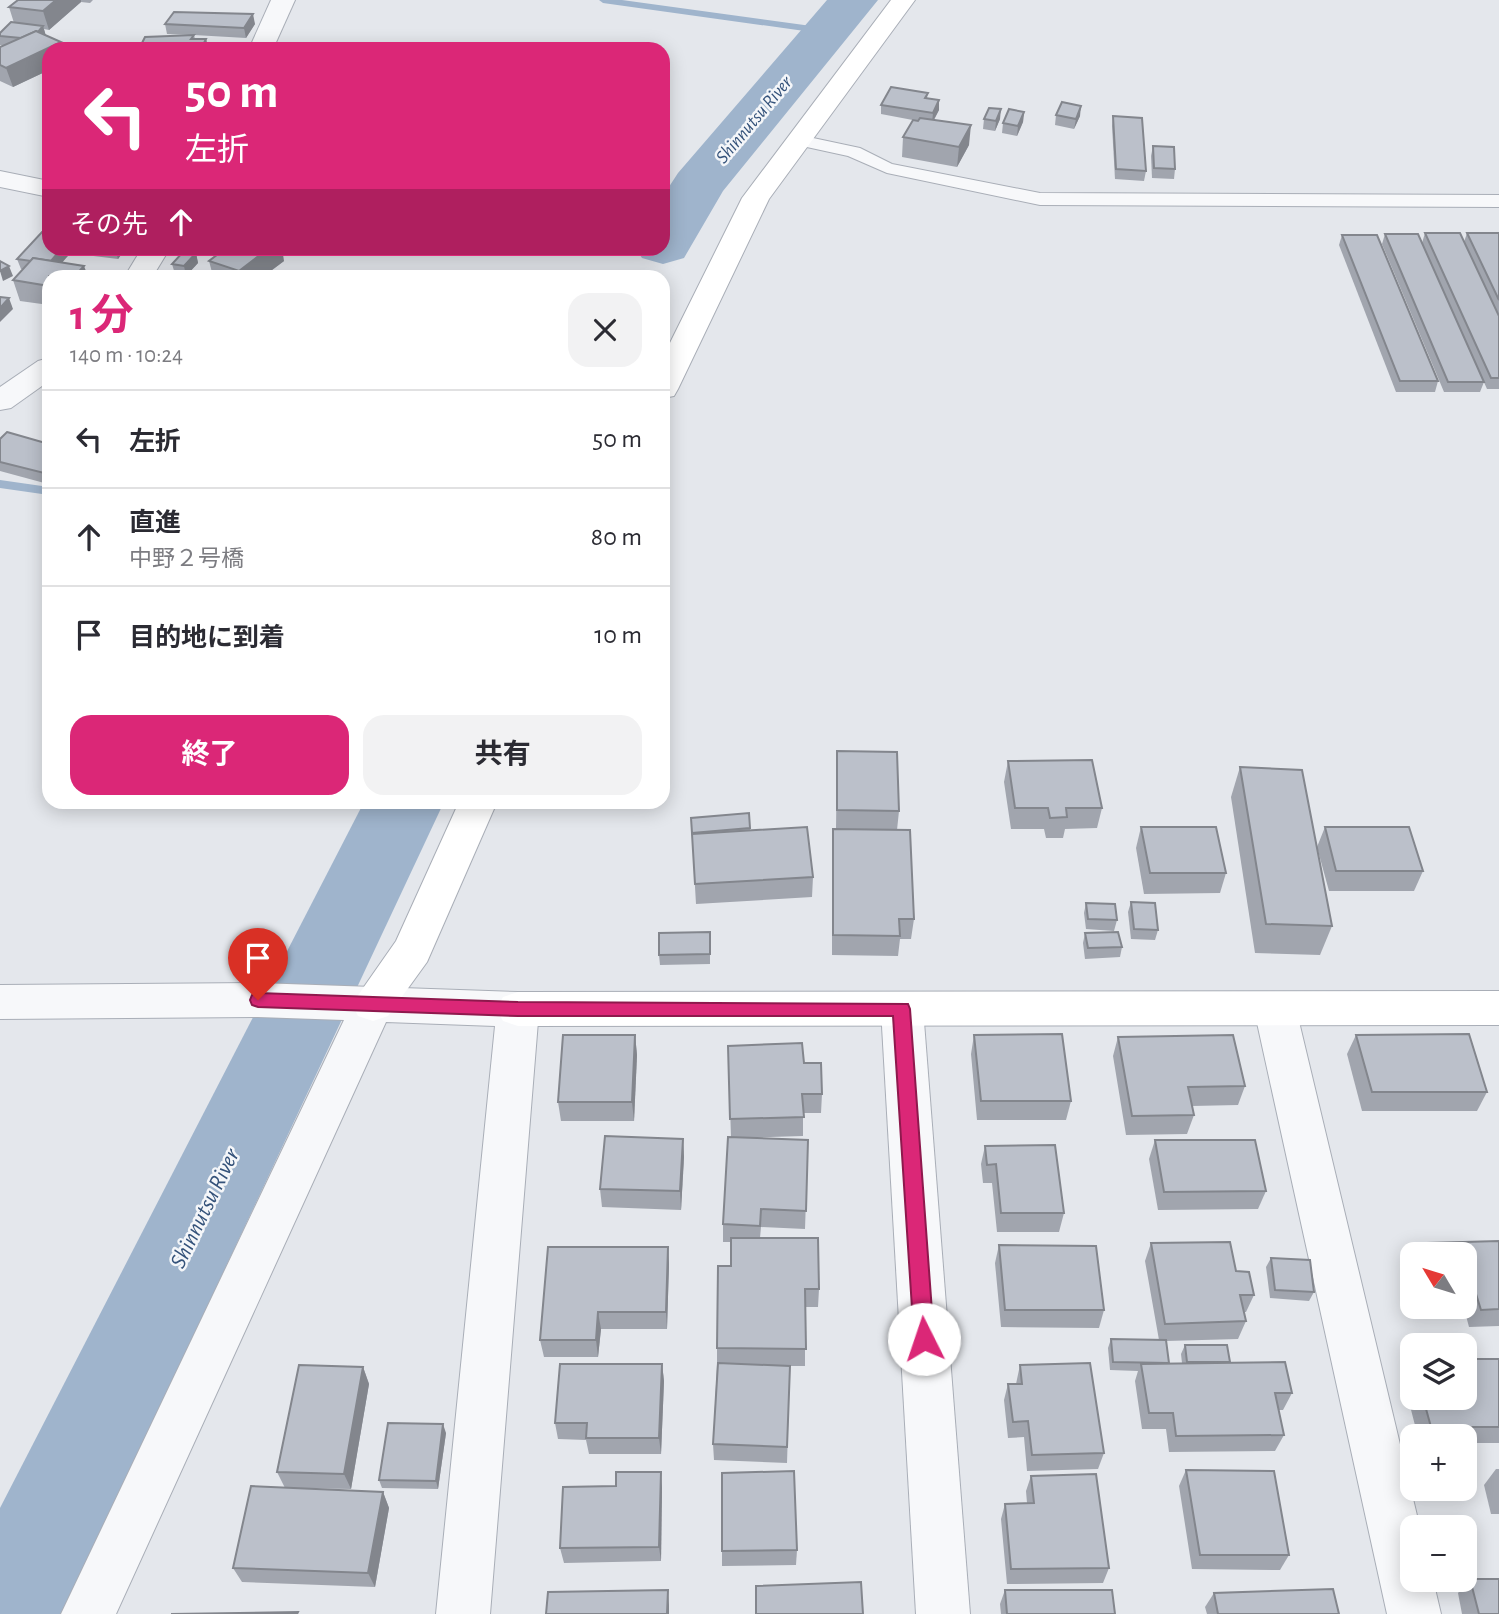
<!DOCTYPE html>
<html lang="ja">
<meta charset="utf-8">
<style>
:root{--surface:#fff;--page:#f2f2f3;--text:#2b2b33;--muted:#7c7c81;--line:#e1e1e2;--accent:#db2777}
body{margin:0;font-family:"Alegreya Sans","Noto Sans JP",sans-serif;background:var(--page);color:var(--text);height:100vh;display:flex;flex-direction:column;font-size:26px;white-space:nowrap}
*{box-sizing:border-box;margin:0}
p{font-size:23px;color:var(--muted)}
.icon{flex:none;width:38px;height:38px;fill:none;stroke:currentColor;stroke-width:2;stroke-linecap:round;stroke-linejoin:round}
.map{position:relative;flex:1;overflow:hidden}
.details{position:absolute;left:42px;top:270px;width:628px;height:539px;display:flex;flex-direction:column;background:var(--surface);border-radius:21px;box-shadow:0 4px 18px #0003}
.details>*{flex:none}
.top-card{position:absolute;left:42px;top:42px;width:628px;height:214px;border-radius:21px;box-shadow:0 4px 18px #0003;background:#db2777;color:#fff;overflow:hidden}
.needle{width:46px;rotate:308deg}
.fabs{position:absolute;left:1400px;top:1242px;display:grid;gap:14px}
.fabs a{display:grid;place-items:center;width:77px;height:77px;border-radius:14px;background:var(--surface);box-shadow:0 4px 18px #0003;font-size:35px}
.pin{position:absolute;display:grid;place-items:center;width:60px;height:60px;color:#fff;margin:-72px -30px;border-radius:50% 50% 50% 0;rotate:-45deg;box-shadow:0 0 7px #0007}
.pin .icon{rotate:45deg}
.me{position:absolute;width:77px;margin:-38px;rotate:356deg;stroke-linejoin:round;filter:drop-shadow(0 0 5px #0008)}
.turn{display:flex;align-items:center;gap:24px;height:147px;padding:0 28px;font-size:32px}
.turn .icon{width:91px;height:91px;stroke-width:2.5}
.turn b{display:block;font-size:49px;line-height:60px}
.then{display:flex;align-items:center;height:66px;padding:0 28px;background:#0003;gap:14px;font-size:26px}
.round{display:grid;place-items:center;flex:none;width:74px;height:74px;border-radius:21px;background:var(--page)}
.head{display:flex;align-items:center;justify-content:space-between;height:119px;padding:0 28px}
h1{font-size:42px;font-weight:700;line-height:52px;color:var(--accent)}
.action{display:flex;gap:14px;margin-top:auto;padding:14px 28px}
.action a{flex:1;height:80px;border-radius:21px;background:var(--accent);color:#fff;font-size:28px;font-weight:700;line-height:80px;text-align:center}
.action a+a{background:var(--page);color:var(--text)}
ul{padding:0;list-style:none}
li{display:flex;align-items:center;gap:21px;height:98px;padding:0 28px;border-top:2px solid var(--line)}
li div{flex:1}
li b{display:block;font-size:26px}
li em{font-style:normal}
.map>svg:first-child{display:block}
.lines{fill:none;stroke-linecap:round;stroke-linejoin:round}
.stream{fill:#9fb4cc;fill-rule:evenodd}
.river{fill:#9fb4cc;fill-rule:evenodd}
.lane-casing{stroke:#a9aeb7;stroke-width:2}
.street-casing{stroke:#a9aeb7;stroke-width:2}
.secondary-casing{stroke:#a9aeb7;stroke-width:2}
.lane{fill:#f7f8fa;fill-rule:evenodd}
.street{fill:#f7f8fa;fill-rule:evenodd}
.secondary{fill:#fff;fill-rule:evenodd}
.wall{fill:#a1a5ae}
.shaded-wall{fill:#83868d}
.building{fill:#bbc0ca;stroke:#83868d;stroke-width:2}
.route{fill:#db2777;stroke:#8e194d;stroke-width:2}
.labels{text-anchor:middle;stroke-width:5;stroke-linejoin:round;paint-order:stroke}
.far-water-label{font-size:19px;font-style:italic;fill:#34527a;stroke:#f4f6f9}
.water-label{font-size:23px;font-style:italic;fill:#34527a;stroke:#f4f6f9}
</style>
<div class="map">
<svg width="1499" height="1614" viewBox="0 0 1499 1614">
<rect width="100%" height="100%" fill="#e4e7ec"/>
<g class="lines">
<g class="stream">
<path d="M599 0H622L826 28 830 31 826 34 603 3Z"/>
<path d="M0 480 49 487V495L0 488Z"/>
</g>
<g class="river">
<path d="M827 0H878L723 191 684 258 663 264 642 258 635 248H663V196L678 173Z"/>
<path d="M364 802H444L63 1614H0V1508Z"/>
</g>
<defs>
<path id="lane" d="M799 135 860 148 892 164 1040 193 1499 195V207L1040 205 887 173 848 156 793 144 790 140 793 136Z"/>
<g id="street">
<path d="M271 0H295L273 49H249Z"/>
<path d="M0 171 49 181V197L0 187Z"/>
<path d="M142 248H170L153 276H125Z"/>
<path d="M49 358V381L11 408 0 410V387L38 361Z"/>
<path d="M258 983 518 992 533 997 539 1009 490 1614H436L495 1026 386 1022 116 1614H61L344 1020 258 1017 0 1019V985Z"/>
<path d="M902 992 917 997 923 1009 970 1614H916L881 1009 887 997Z"/>
<path d="M1275 992 1290 997 1296 1009 1420 1528H1412V1580H1433L1441 1614H1387L1254 1009 1260 997Z"/>
</g>
<g id="secondary">
<path d="M891 0H915L769 199 678 389 674 396 663 398V357L742 198Z"/>
<path d="M459 802H497L427 962 388 1016 373 1021 358 1016 352 1004 396 941Z"/>
<path d="M1499 991V1025L518 1026 503 1021 497 1009 503 997 518 992Z"/>
</g>
</defs>
<use href="#lane" class="lane-casing"/>
<use href="#street" class="street-casing"/>
<use href="#secondary" class="secondary-casing"/>
<use href="#lane" class="lane"/>
<use href="#street" class="street"/>
<use href="#secondary" class="secondary"/>
</g>
<g class="wall">
<path d="M18 0H93L90 3 81 2 49 30 44 29 49 49V70L13 87 0 81V47L4 46 0 45V33L14 23 9 7Z"/>
<path d="M165 24H255L246 38 194 35 195 39 139 49 190 35 167 34Z"/>
<path d="M928 93 927 98 939 100V110L934 120 969 145 957 167 902 157 903 137 918 121 881 114V105Z"/>
<path d="M1024 112 1023 122 1017 136 1002 133 1003 123Z"/>
<path d="M1056 115 1080 116 1074 129 1055 125Z"/>
<path d="M1113 116 1146 171 1144 181 1115 179 1112 126Z"/>
<path d="M984 119H1000L995 131 983 129Z"/>
<path d="M1153 146 1175 169 1174 179 1152 178 1151 156Z"/>
<path d="M1425 233 1464 242 1467 233H1499V389H1487L1448 302 1484 382 1480 392H1444L1382 244 1385 234 1422 243Z"/>
<path d="M1342 235 1438 381 1435 392H1396L1339 245Z"/>
<path d="M75 248 49 276V305L20 301 13 280 23 269H21L17 259Z"/>
<path d="M75 248H126L118 259 77 254Z"/>
<path d="M196 253 198 263 186 276 175 274 172 264Z"/>
<path d="M209 261H284L264 276H213Z"/>
<path d="M0 439 49 444V483L48 484 0 471Z"/>
<path d="M837 751 899 811 897 830 914 919 911 939H900L898 956 832 955V849L833 829H836Z"/>
<path d="M1008 761 1102 808 1097 828 1065 829 1063 838H1046L1044 829H1011L1004 782Z"/>
<path d="M1240 767 1332 926 1320 955 1255 953 1231 797Z"/>
<path d="M749 813 750 830 813 877 812 897 696 904 691 818Z"/>
<path d="M1141 827 1226 873 1220 893 1144 894 1136 848Z"/>
<path d="M1325 827 1423 871 1414 891H1329L1317 847Z"/>
<path d="M1131 902 1158 930 1155 940 1131 939 1128 912Z"/>
<path d="M1086 903 1117 920 1114 931 1086 929 1084 913Z"/>
<path d="M710 932V964L660 965 659 955Z"/>
<path d="M1085 933 1122 947 1120 957 1085 959 1083 943Z"/>
<path d="M635 1035 637 1055 634 1121H561L558 1102Z"/>
<path d="M974 1035 1071 1101 1066 1120H977L971 1054Z"/>
<path d="M1356 1035 1487 1092 1477 1111H1362L1347 1054Z"/>
<path d="M1118 1037 1245 1086 1238 1105 1192 1106 1194 1115 1187 1134 1126 1135 1113 1056Z"/>
<path d="M728 1046 804 1063 822 1094 821 1113H803V1136L741 1138 808 1140 805 1229 761 1227 760 1238 819 1289 818 1307H805V1366H772H790L787 1463 714 1460 713 1444 717 1365V1348L731 1266V1242H723V1224L731 1137Z"/>
<path d="M683 1139 684 1157 681 1210 602 1207 600 1189Z"/>
<path d="M1155 1140 1266 1191 1258 1209 1158 1210 1149 1159Z"/>
<path d="M985 1146 1064 1213 1059 1232H997L992 1183H983L981 1164Z"/>
<path d="M1499 1241V1326L1469 1327 1465 1312H1433L1431 1307H1465V1255H1421L1428 1243Z"/>
<path d="M1151 1243 1236 1271 1254 1295 1246 1312H1244L1246 1321 1238 1339 1166 1341 1169 1364 1182 1363 1181 1354 1185 1345 1229 1363 1292 1393 1283 1410H1279L1284 1435 1275 1451 1169 1452 1166 1429H1142L1135 1381 1138 1371 1110 1370 1108 1348 1111 1339 1159 1340 1145 1261Z"/>
<path d="M999 1245 1104 1310 1099 1328 1001 1327 995 1263Z"/>
<path d="M668 1247 669 1264 667 1329H601L598 1357H544L540 1340Z"/>
<path d="M1271 1258 1314 1292 1309 1301 1270 1298 1266 1267Z"/>
<path d="M1499 1359V1443H1465V1437H1418L1409 1402 1412 1398H1465Z"/>
<path d="M662 1364 664 1381 661 1454H589L586 1440 558 1439 555 1423Z"/>
<path d="M1020 1365 1104 1453 1098 1469 1027 1471 1024 1437 1008 1438 1004 1400 1008 1384H1016Z"/>
<path d="M363 1367 369 1384 351 1489 294 1488 383 1492 389 1508 375 1587 242 1582 233 1568 285 1488 277 1472Z"/>
<path d="M446 1433 438 1489 382 1488 379 1480Z"/>
<path d="M1496 1469H1499V1514H1491L1484 1485Z"/>
<path d="M1186 1470 1289 1555 1280 1570 1192 1569 1179 1486Z"/>
<path d="M1031 1476 1109 1568 1103 1583 1007 1584 1001 1519 1005 1504 1027 1503 1026 1491Z"/>
<path d="M662 1487 661 1561 564 1563 560 1548Z"/>
<path d="M797 1550 796 1565 722 1566V1551Z"/>
<path d="M1470 1579 1499 1614H1462L1458 1593Z"/>
<path d="M1005 1590 1115 1614H1001L1000 1604Z"/>
<path d="M1214 1593 1339 1614H1207L1205 1607Z"/>
</g>
<g class="shaded-wall">
<path d="M56 0H81V2L49 30 43 11Z"/>
<path d="M253 14 255 24 246 38 244 28Z"/>
<path d="M43 26 46 36 30 39Z"/>
<path d="M206 39 209 49H201Z"/>
<path d="M61 42 63 49H49V70L13 87 6 68Z"/>
<path d="M939 100V110L932 123 933 113Z"/>
<path d="M1081 106 1080 116 1074 129 1076 119Z"/>
<path d="M1001 109 1000 119 995 131 996 121Z"/>
<path d="M1024 112 1023 122 1017 136 1018 126Z"/>
<path d="M971 125 969 145 957 167 959 147Z"/>
<path d="M62 248H75L52 274 49 263Z"/>
<path d="M115 248H126L118 259Z"/>
<path d="M269 248H282L284 261 264 276H240L239 271Z"/>
<path d="M196 253 198 263 186 276 184 266Z"/>
<path d="M9 266 13 276 3 281 0 271Z"/>
<path d="M84 266 88 276H75Z"/>
<path d="M9 298 13 309 0 322V308Z"/>
<path d="M49 468V483L48 484 44 473Z"/>
<path d="M635 1035 637 1055 634 1121 632 1102Z"/>
<path d="M683 1139 684 1157 681 1210 680 1191Z"/>
<path d="M668 1247 669 1264 667 1329 666 1312Z"/>
<path d="M598 1312 601 1329 598 1357 596 1340Z"/>
<path d="M662 1364 664 1381 661 1454 659 1438Z"/>
<path d="M363 1367 369 1384 351 1489 344 1474Z"/>
<path d="M443 1424 446 1433 438 1489 436 1481Z"/>
<path d="M661 1472 662 1487 661 1561 659 1547Z"/>
<path d="M383 1492 389 1508 375 1587 368 1573Z"/>
<path d="M668 1590 669 1605V1614H667Z"/>
</g>
<g class="building">
<path d="M18 0H56L43 11 9 7Z"/>
<path d="M174 12 253 14 244 28 165 24Z"/>
<path d="M11 22 43 26 38 32 36 31 21 38 0 36V33Z"/>
<path d="M36 31 61 42 6 68 0 65V47Z"/>
<path d="M194 35 191 39H206L201 49H139L145 37Z"/>
<path d="M891 87 928 93 925 98 939 100 933 113 881 105Z"/>
<path d="M1062 102 1081 106 1076 119 1056 115Z"/>
<path d="M989 108 1001 109 996 121 984 119Z"/>
<path d="M1009 109 1024 112 1018 126 1003 123Z"/>
<path d="M1113 116 1142 118 1146 171 1116 169Z"/>
<path d="M920 118 971 125 959 147 903 137 913 120 918 121Z"/>
<path d="M1153 146 1174 147 1175 169 1154 168Z"/>
<path d="M42 232 49 233V248H62L51 261 33 258 31 261 17 259Z"/>
<path d="M1425 233H1460L1499 316V378H1491Z"/>
<path d="M1467 233H1499V300Z"/>
<path d="M1385 234H1418L1484 382H1448Z"/>
<path d="M1342 235H1377L1438 381H1400Z"/>
<path d="M226 248H269L239 271 209 261Z"/>
<path d="M184 251 196 253 184 266 172 264Z"/>
<path d="M33 258 84 266 75 276H49V286L13 280Z"/>
<path d="M0 261 9 266 0 271Z"/>
<path d="M0 297 9 298 0 308Z"/>
<path d="M7 432 49 444V468L44 473 0 462V439Z"/>
<path d="M837 751 897 752 899 811 837 810Z"/>
<path d="M1092 760 1102 808H1066L1067 817 1050 818 1048 808H1015L1008 761Z"/>
<path d="M1240 767 1302 770 1332 926 1266 924Z"/>
<path d="M749 813 750 828 692 833 691 818Z"/>
<path d="M807 827 813 877 695 884 692 834Z"/>
<path d="M1141 827H1216L1226 873H1150Z"/>
<path d="M1325 827H1409L1423 871H1336Z"/>
<path d="M833 829 910 830 914 919H899L900 936 833 935Z"/>
<path d="M1131 902 1155 903 1158 930 1134 929Z"/>
<path d="M1086 903 1115 904 1117 920 1088 919Z"/>
<path d="M710 932V954L659 955V933Z"/>
<path d="M1118 932 1122 947 1088 948 1085 933Z"/>
<path d="M1062 1034 1071 1101H981L974 1035Z"/>
<path d="M1469 1034 1487 1092H1372L1356 1035Z"/>
<path d="M563 1035H635L632 1102H558Z"/>
<path d="M1233 1035 1245 1086 1188 1087 1194 1115 1132 1116 1118 1037Z"/>
<path d="M802 1043 804 1063H821L822 1094H802L804 1117 730 1119 728 1046Z"/>
<path d="M605 1136 683 1139 680 1191 600 1189Z"/>
<path d="M728 1137 808 1140 806 1211 761 1209 760 1226 723 1224Z"/>
<path d="M1155 1140H1255L1266 1191 1164 1192Z"/>
<path d="M1055 1145 1064 1213H1001L996 1164 987 1165 985 1146Z"/>
<path d="M731 1238H818L819 1289H805L806 1349 717 1348 718 1266H731Z"/>
<path d="M1499 1241V1309L1481 1310 1476 1294H1465V1255H1432L1428 1243Z"/>
<path d="M1230 1242 1236 1271 1249 1272 1254 1295H1240L1246 1321 1165 1324 1151 1243Z"/>
<path d="M999 1245 1096 1246 1104 1310H1005Z"/>
<path d="M548 1247H668L666 1312H598L596 1340H540Z"/>
<path d="M1271 1258 1310 1260 1314 1292 1275 1290Z"/>
<path d="M1111 1339 1166 1340 1169 1363 1113 1362Z"/>
<path d="M1185 1345H1227L1230 1362H1187Z"/>
<path d="M1465 1359H1499V1427H1431L1423 1398H1465Z"/>
<path d="M1285 1362 1292 1393H1275L1284 1435 1176 1436 1173 1413H1149L1141 1364Z"/>
<path d="M718 1363 790 1366 787 1447 713 1444Z"/>
<path d="M1090 1363 1104 1453 1032 1455 1028 1421 1013 1422 1008 1384H1022L1020 1365Z"/>
<path d="M560 1364H662L659 1438H586L587 1423H555Z"/>
<path d="M299 1365 363 1367 344 1474 277 1472Z"/>
<path d="M388 1423 443 1424 436 1481 379 1480Z"/>
<path d="M1186 1470 1274 1471 1289 1555H1200Z"/>
<path d="M794 1471 797 1550 722 1551V1473Z"/>
<path d="M616 1472H661L659 1547 560 1548 563 1487 616 1486Z"/>
<path d="M1096 1474 1109 1568 1011 1569 1005 1504 1034 1503 1031 1476Z"/>
<path d="M251 1486 383 1492 368 1573 233 1568Z"/>
<path d="M1470 1579H1499V1614H1479Z"/>
<path d="M861 1582 863 1614H756V1586Z"/>
<path d="M1333 1589 1339 1614H1218L1214 1593Z"/>
<path d="M668 1590 667 1614H546L548 1592Z"/>
<path d="M1005 1590H1112L1115 1614H1007Z"/>
<path d="M298 1612 297 1614H171Z"/>
</g>
<path class="route" d="M258 993 518 1002 908 1004 910 1009 934 1339 931 1346 924 1348 917 1346 914 1339 893 1016H518L258 1007 252 1005 250 1000 252 995Z"/>
<g class="labels">
<g class="far-water-label">
<text transform="translate(753 119) rotate(-50)" y="7">Shinnutsu River</text>
</g>
<g class="water-label">
<text transform="translate(204 1208) rotate(-64)" y="8">Shinnutsu River</text>
</g>
</g>
</svg>
<div class="fabs">
<a><svg class="needle" viewBox="-14 -14 28 28"><path d="M0-13l5 13h-10z" fill="#e53935"/><path d="M0 13l5-13h-10z" fill="#7c7c81"/></svg></a>
<a><svg class="icon" aria-label="layers" viewBox="0 0 24 24"><path d="M12 4l9 5-9 5-9-5zM3 14l9 5 9-5"/></svg></a>
<a>+</a>
<a>−</a>
</div>
<div class="pin" style="left:258px;top:1000px;background:#d93025"><svg class="icon" aria-label="arrive" viewBox="0 0 24 24"><path d="M6 21V4h12l-3 4 3 4H6"/></svg></div>
<svg class="me" style="left:924px;top:1339px" viewBox="-20 -20 40 40"><circle r="19" fill="#fff"/><path d="M0-13L10 11 0 6-10 11z" fill="#db2777"/></svg>
<div class="top-card">
<div class="turn"><svg class="icon" aria-label="left" viewBox="0 0 24 24"><path d="M17 20v-9H6M10 6l-5 5 5 5"/></svg><div><b>50 m</b>左折</div></div>
<div class="then">その先<svg class="icon" aria-label="ahead" viewBox="0 0 24 24"><path d="M12 20V5M6 11l6-6 6 6"/></svg></div>
</div>
<section class="details">
<div class="head"><div><h1>1 分</h1><p>140 m · 10:24</p></div><a class="round"><svg class="icon" aria-label="close" viewBox="0 0 24 24"><path d="M6 6l12 12M18 6L6 18"/></svg></a></div>
<ul>
<li><svg class="icon" aria-label="left" viewBox="0 0 24 24"><path d="M17 20v-9H6M10 6l-5 5 5 5"/></svg><div><b>左折</b></div><em>50 m</em></li>
<li><svg class="icon" aria-label="ahead" viewBox="0 0 24 24"><path d="M12 20V5M6 11l6-6 6 6"/></svg><div><b>直進</b><p>中野２号橋</p></div><em>80 m</em></li>
<li><svg class="icon" aria-label="arrive" viewBox="0 0 24 24"><path d="M6 21V4h12l-3 4 3 4H6"/></svg><div><b>目的地に到着</b></div><em>10 m</em></li>
</ul>
<div class="action"><a>終了</a><a>共有</a></div>
</section>
</div>
